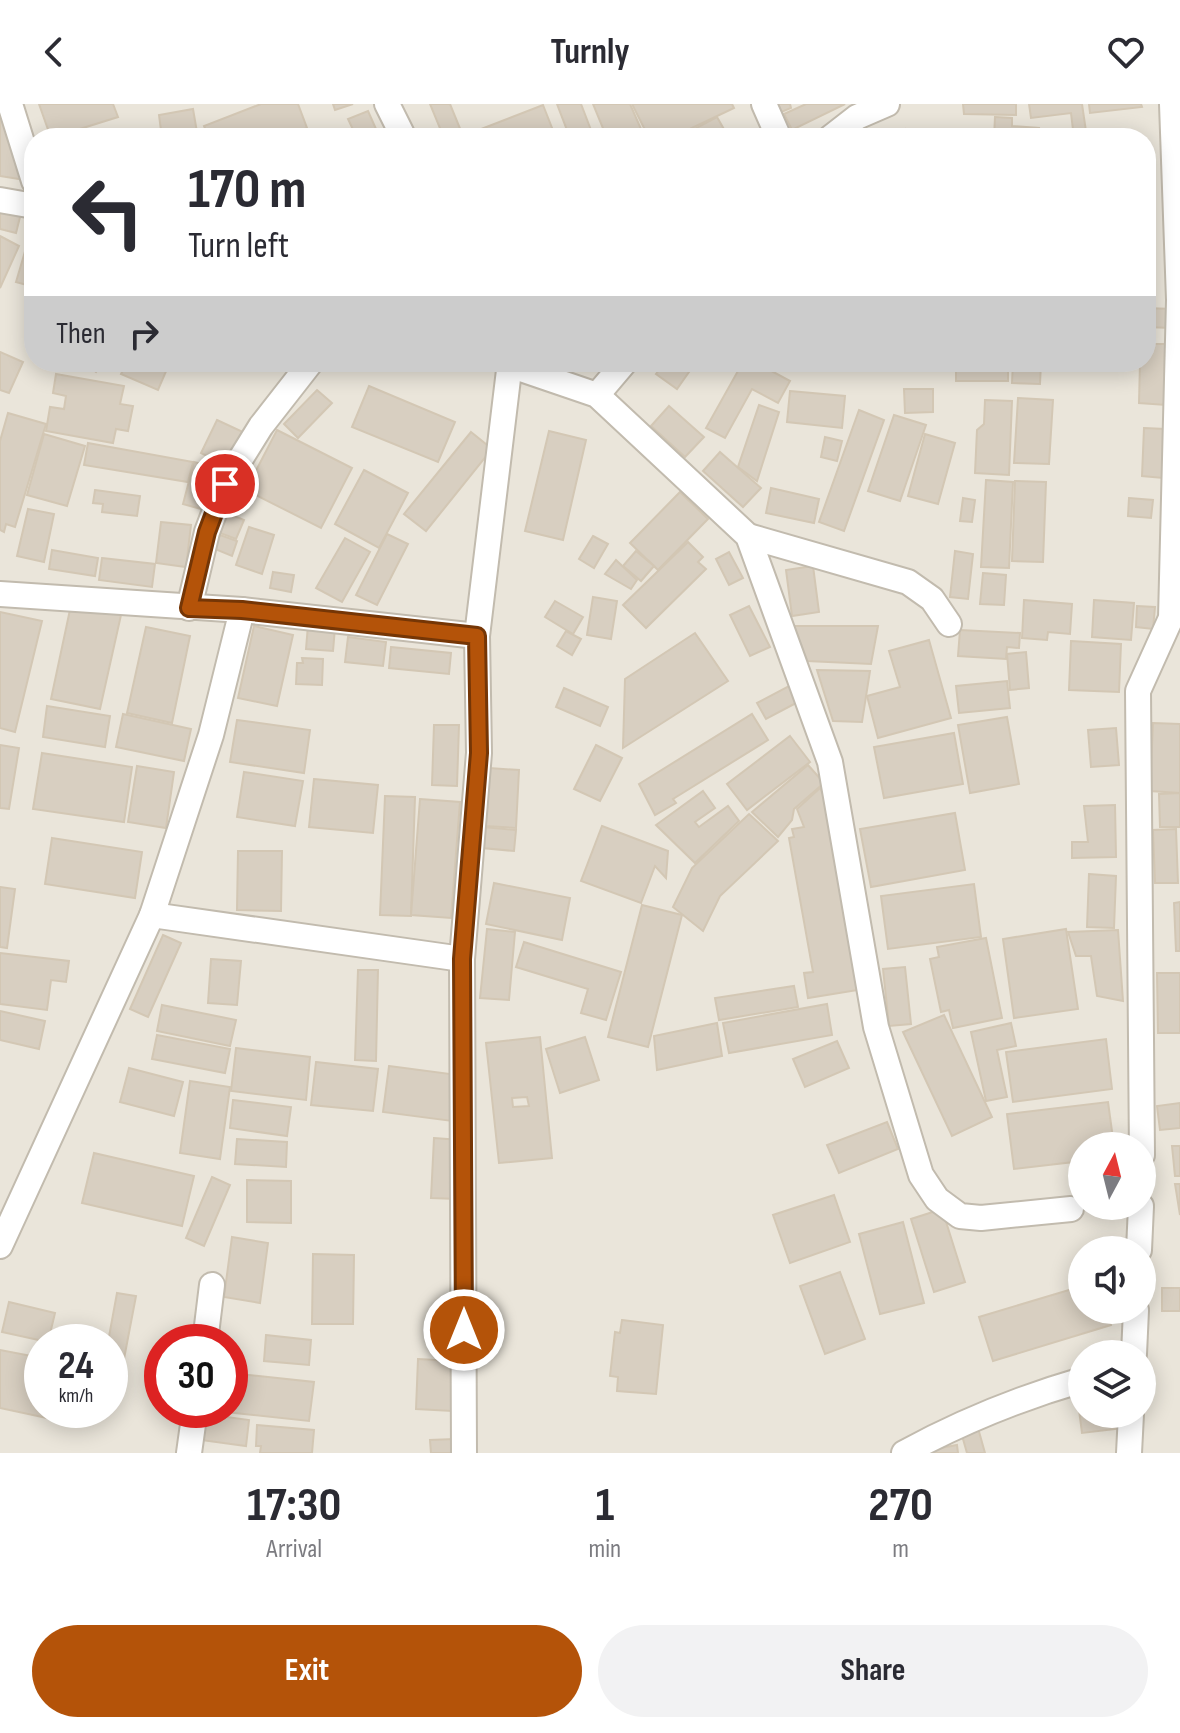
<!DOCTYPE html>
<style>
:root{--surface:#fff;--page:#f2f2f3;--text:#2b2b33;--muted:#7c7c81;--accent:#b45309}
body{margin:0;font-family:"Sofia Sans Condensed",sans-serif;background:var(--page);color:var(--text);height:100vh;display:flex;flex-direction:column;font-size:30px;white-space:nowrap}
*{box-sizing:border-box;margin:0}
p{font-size:26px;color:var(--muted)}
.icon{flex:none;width:44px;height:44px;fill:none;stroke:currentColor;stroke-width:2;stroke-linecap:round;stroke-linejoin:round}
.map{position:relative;height:1349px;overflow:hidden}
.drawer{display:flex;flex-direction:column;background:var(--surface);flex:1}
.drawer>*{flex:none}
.top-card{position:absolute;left:24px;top:24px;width:1132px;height:244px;border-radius:32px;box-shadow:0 4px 20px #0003;background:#fff;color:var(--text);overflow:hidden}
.needle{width:52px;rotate:7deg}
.tools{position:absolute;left:1068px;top:1028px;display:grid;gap:16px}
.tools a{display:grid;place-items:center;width:88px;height:88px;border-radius:50%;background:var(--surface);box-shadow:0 4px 20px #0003;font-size:40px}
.speed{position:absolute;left:24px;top:1220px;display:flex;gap:16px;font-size:40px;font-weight:700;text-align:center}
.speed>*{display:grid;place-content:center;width:104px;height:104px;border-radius:50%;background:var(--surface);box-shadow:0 4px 20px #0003;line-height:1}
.speed small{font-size:20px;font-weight:400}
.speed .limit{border:12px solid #d22;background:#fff;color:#111}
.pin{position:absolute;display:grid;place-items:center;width:68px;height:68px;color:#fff;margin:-34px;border:4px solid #fff;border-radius:50%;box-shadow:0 2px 8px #0007}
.me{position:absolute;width:88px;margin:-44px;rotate:0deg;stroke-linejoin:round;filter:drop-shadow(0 0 6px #0008)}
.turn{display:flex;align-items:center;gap:28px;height:168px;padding:0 32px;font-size:36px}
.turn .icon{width:104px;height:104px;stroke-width:2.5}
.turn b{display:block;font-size:56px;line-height:68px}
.then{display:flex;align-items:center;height:76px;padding:0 32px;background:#0003;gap:16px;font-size:30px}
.eta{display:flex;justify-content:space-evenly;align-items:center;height:136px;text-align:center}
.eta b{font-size:48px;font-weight:700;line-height:56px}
.primary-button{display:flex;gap:16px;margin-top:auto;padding:16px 32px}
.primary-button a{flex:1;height:92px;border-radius:48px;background:var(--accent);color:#fff;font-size:32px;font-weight:700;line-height:92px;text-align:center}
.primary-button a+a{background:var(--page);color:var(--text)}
header{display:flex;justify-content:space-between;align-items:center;height:104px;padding:0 32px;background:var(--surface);font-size:36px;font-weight:700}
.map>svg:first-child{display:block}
.residential{fill:#eae5da;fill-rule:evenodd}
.building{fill:#d8cfc1;stroke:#d3c7b4;stroke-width:2;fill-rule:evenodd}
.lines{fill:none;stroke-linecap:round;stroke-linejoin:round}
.minor-casing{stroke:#c2bbae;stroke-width:28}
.minor{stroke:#fff;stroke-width:24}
.route-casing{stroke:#753606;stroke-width:20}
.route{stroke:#b45309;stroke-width:14}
</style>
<header><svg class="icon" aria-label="back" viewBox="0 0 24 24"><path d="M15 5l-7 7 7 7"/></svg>Turnly<svg class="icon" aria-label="heart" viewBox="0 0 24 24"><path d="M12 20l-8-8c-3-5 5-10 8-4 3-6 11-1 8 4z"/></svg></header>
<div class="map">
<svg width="1180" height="1349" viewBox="0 0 1180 1349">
<rect width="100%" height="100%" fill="#f6f3ec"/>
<path class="residential" d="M0 0H1180V1349H0ZM34 34H1146V258H34ZM1082 1042H1142V1102H1082ZM1082 1146H1142V1206H1082ZM42 1238H110V1306H42ZM162 1238H230V1306H162ZM1082 1250H1142V1310H1082Z"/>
<g class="building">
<path d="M39 0H113L118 13 51 34Z"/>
<path d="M261 0H298L307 24 283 34H209L204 22Z"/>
<path d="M333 0H353L335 6Z"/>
<path d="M430 0H450L461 27 444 34Z"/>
<path d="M557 0H581L594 34H570Z"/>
<path d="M593 0H630L641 25 620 34H607Z"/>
<path d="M632 0H732L734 4 671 34H649Z"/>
<path d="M776 0H790L791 4 779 9Z"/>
<path d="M806 0H845L792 26 784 10Z"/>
<path d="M963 0H1016V11L964 10Z"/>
<path d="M1029 0H1082L1087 34H1074L1071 9 1031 14Z"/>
<path d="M1089 0H1141L1142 3 1090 9Z"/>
<path d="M543 1 556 34H458Z"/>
<path d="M193 5 198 34H162L159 11Z"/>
<path d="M0 6 25 76 0 72Z"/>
<path d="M368 7 380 34H357L348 15Z"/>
<path d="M717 13 729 34H680L679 33Z"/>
<path d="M995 13 1012 14V22L1039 24 1038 34H994Z"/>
<path d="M905 25 909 34H881Z"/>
<rect x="945" y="30" width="22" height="4"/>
<path d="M1146 72H1148L1149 153H1146Z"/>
<path d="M0 105 21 109 16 129 0 125Z"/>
<path d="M34 117V183L16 178Z"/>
<path d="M0 132 19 142 0 184Z"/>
<path d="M1146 204 1172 205 1171 224 1146 223Z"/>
<path d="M1146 240H1168L1166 301 1139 299 1140 258H1146Z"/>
<path d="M0 248 23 258 9 289 0 286Z"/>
<path d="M82 258H104L96 268Z"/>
<path d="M127 258H170L158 286 121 270Z"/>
<path d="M665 258H696L677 285 656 270Z"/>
<path d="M743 258H766L764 263 790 277 778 299 752 285 725 334 706 324Z"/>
<rect x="956" y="258" width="52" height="19"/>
<path d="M1013 258H1041L1040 280 1012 279Z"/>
<path d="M56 270 124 282 120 300 133 302 128 327 116 325 113 339 46 327 50 303 64 305 66 292 53 289Z"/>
<path d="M369 282 455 318 438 358 352 323Z"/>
<path d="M904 285H933V308L905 309Z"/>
<path d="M317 286 332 299 298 334 284 320Z"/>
<path d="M790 287 845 292 842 324 787 318Z"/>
<path d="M1018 294 1053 296 1049 360 1014 359Z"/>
<path d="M985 296 1012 297 1009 371 975 369 977 326 984 320Z"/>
<path d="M759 301 779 308 757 377 738 363Z"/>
<path d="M669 302 704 333 685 353 651 322Z"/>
<path d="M859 306 884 316 844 427 819 418Z"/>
<path d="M8 309 46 320 15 423 6 420 4 428 0 426V337Z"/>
<path d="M894 311 926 321 900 397 868 387Z"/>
<path d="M217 316 245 329 229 363 201 349Z"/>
<path d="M1144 324 1165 325 1163 374 1142 372Z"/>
<path d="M277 326 352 364 321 424 246 386Z"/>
<path d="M549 327 586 336 563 436 525 427Z"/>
<path d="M471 328 492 345 426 427 404 410Z"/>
<path d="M44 330 85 342 67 402 27 391Z"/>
<path d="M925 330 955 339 938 400 908 392Z"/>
<path d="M825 333 842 337 837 357 821 353Z"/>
<path d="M88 339 193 358 188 378 84 361Z"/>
<path d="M720 348 761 384 743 403 703 367Z"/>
<path d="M194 358 213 363 201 405 183 400Z"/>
<path d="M364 366 408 389 379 444 335 420Z"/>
<path d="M986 376 1013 378 1009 464 981 463Z"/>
<path d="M1015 377 1046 378 1043 458 1012 457Z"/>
<path d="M771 384 819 395 814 419 766 409Z"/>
<path d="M95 386 140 392 137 412 102 408 103 400 93 399Z"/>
<path d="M680 388 708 415 658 466 630 439Z"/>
<path d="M963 394 975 396 972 418 960 417Z"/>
<path d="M1129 394 1153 396 1151 414 1128 412Z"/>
<path d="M28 405 54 410 44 458 17 452Z"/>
<path d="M227 409 244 416 236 435 220 429Z"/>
<path d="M161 418 191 421 186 463 156 459Z"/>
<path d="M249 423 274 431 262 470 236 461Z"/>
<path d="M387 430 408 440 377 501 356 491Z"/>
<path d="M220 431 237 437 232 452 215 445Z"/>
<path d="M593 432 608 440 594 464 579 455Z"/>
<path d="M345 434 370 448 342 498 316 484Z"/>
<path d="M688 438 703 453 698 458 706 465 646 524 623 501Z"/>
<path d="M52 446 98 454 95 472 49 465Z"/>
<path d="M636 447 654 462 641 477 623 462Z"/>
<path d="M955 447 973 450 968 495 950 493Z"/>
<path d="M729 448 743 474 729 481 716 455Z"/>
<path d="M102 454 155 460 152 483 99 476Z"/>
<path d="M616 456 637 476 631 485 605 470Z"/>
<path d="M813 462 819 508 792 512 786 466Z"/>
<path d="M273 468 294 471 291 488 270 484Z"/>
<path d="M983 469 1006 471 1004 501 980 500Z"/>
<path d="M593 493 617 497 611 535 587 531Z"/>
<path d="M1024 496 1072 500 1070 530 1048 528 1047 536 1022 534Z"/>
<path d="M1094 496 1134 499 1131 536 1092 533Z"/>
<path d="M555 497 583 513 573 530 545 513Z"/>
<path d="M71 501 121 511 100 605 51 595Z"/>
<path d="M749 502 770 543 750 552 730 511Z"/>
<path d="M1137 502 1155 503 1153 525 1136 523Z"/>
<path d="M0 508 42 517 15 628 0 624Z"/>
<path d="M308 521 335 524 333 547 306 545Z"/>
<path d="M254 522 293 531 277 602 238 594Z"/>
<path d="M794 522H878L871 560 807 557Z"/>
<path d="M146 523 190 532 172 619 127 609Z"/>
<path d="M960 526 1020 529 1019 544 1007 543 1006 555 958 552Z"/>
<path d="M566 527 581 535 572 551 557 542Z"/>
<path d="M695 529 728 577 623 644 625 575Z"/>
<path d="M348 533 386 538 383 562 345 558Z"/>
<path d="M929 536 951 614 878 634 867 592 900 583 889 547Z"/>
<path d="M1071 537 1121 540 1119 588 1069 586Z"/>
<path d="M391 543 451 549 449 570 389 564Z"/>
<path d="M1026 548 1029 584 1010 586 1007 550Z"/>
<path d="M302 554 323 555 322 581 296 580 297 559H303Z"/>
<path d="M817 566 870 567 862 618 833 617Z"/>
<path d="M1007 577 1010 604 959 609 956 582Z"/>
<path d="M789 582 798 598 766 615 757 599Z"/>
<path d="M564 584 608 603 600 622 556 603Z"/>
<path d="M47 602 110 612 105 643 43 633Z"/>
<path d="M123 610 191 625 184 657 116 643Z"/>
<path d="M752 610 768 636 673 695 676 699 655 711 639 680Z"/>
<path d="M1007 613 1019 680 970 689 958 621Z"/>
<path d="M237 616 310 626 304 669 230 658Z"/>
<path d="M1153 619 1180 620V689L1150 687Z"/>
<path d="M434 621H459L457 682 432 681Z"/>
<path d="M1116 624 1119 661 1091 663 1088 626Z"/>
<path d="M954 629 963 680 884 694 874 643Z"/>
<path d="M790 632 810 658 747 706 727 680Z"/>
<path d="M0 641 19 644 9 705 0 704Z"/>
<path d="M596 641 622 654 600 697 574 685Z"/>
<path d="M42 649 132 663 124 718 33 705Z"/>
<path d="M808 661 824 679 794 705 792 716 778 733 752 708Z"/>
<path d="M137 662 174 668 166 724 128 718Z"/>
<path d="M489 664 519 666 516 724 485 722Z"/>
<path d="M244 668 303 677 295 722 237 713Z"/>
<path d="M314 675 378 681 373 729 309 723Z"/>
<path d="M820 684 834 714 864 885 808 894 804 869 813 868 789 734 794 733 792 725 804 723 797 705Z"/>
<path d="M703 687 715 704 695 718 699 723 728 702 739 717 695 759 656 721Z"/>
<path d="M1180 689V723H1160L1159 690Z"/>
<path d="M385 692 415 693 411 812 380 811Z"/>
<path d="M420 695 460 698 451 814 411 811Z"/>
<path d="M1115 701 1116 753 1072 754V738H1088L1084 702Z"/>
<path d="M955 709 965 766 871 783 860 725Z"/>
<path d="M749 710 778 737 720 792 703 827 673 803 692 764Z"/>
<path d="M602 722 668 747 666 774 655 762 641 799 581 777Z"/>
<path d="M483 723 516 726 514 747 482 744Z"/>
<path d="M1176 725 1178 779H1155L1153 726Z"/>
<path d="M52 734 142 748 135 794 45 780Z"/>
<path d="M238 747H282L281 807 237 806Z"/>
<path d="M1089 770 1116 772 1114 824 1087 823Z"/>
<path d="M494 779 570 794 562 836 486 820Z"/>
<path d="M974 780 981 833 888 845 881 792Z"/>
<path d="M0 783 15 785 7 844 0 843Z"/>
<path d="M1180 798V847H1176L1174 799Z"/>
<path d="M642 801 682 811 648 943 608 933Z"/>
<path d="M487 825 515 828 509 896 480 894Z"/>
<path d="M1066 825 1078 905 1014 914 1003 835Z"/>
<path d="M1118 826 1123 897 1097 892 1091 852H1076L1068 828Z"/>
<path d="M163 831 181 839 148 913 130 905Z"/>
<path d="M986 834 1002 914 953 924 949 906 941 908 930 855 939 853 937 843Z"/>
<path d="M524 838 621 868 606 916 581 909 588 885 516 863Z"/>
<path d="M0 849 69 857 66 878 51 876 47 906 0 900Z"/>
<path d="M211 855 241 857 237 901 208 899Z"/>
<path d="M905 863 911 920 889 922 883 865Z"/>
<path d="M358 866H378L376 957 355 956Z"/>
<path d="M1157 869H1180V929H1158Z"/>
<path d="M794 882 798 903 719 916 715 894Z"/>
<path d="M827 900 832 931 729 949 723 919Z"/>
<path d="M162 901 236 916 230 942 157 927Z"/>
<path d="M0 907 45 917 39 945 0 936Z"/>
<path d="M944 911 992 1013 952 1032 903 928Z"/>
<path d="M717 919 722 952 657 966 654 932Z"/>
<path d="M1011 919 1016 942 997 946 1007 993 986 997 971 928Z"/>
<path d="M157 931 230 945 225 969 152 955Z"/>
<path d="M540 933 552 1054 499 1059 486 939ZM527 993 529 1002 513 1003 512 994Z"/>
<path d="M585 933 599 976 560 989 546 945Z"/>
<path d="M1106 935 1112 985 1013 998 1006 948Z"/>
<path d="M837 937 849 964 805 983 793 955Z"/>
<path d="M236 944 310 953 306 996 231 987Z"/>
<path d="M316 958 378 965 373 1007 311 1001Z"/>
<path d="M389 962 458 971 452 1017 383 1008Z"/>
<path d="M129 964 183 978 174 1012 120 998Z"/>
<path d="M190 977 230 983 220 1055 180 1049Z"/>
<path d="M233 996 291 1003 287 1032 230 1024Z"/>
<path d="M1108 998 1114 1042H1082V1057L1014 1065 1007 1010Z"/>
<path d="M1180 999V1024L1160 1026 1157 1002Z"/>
<path d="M887 1018 898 1045 839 1069 827 1041Z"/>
<path d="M434 1034 460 1036 457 1095 431 1094Z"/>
<path d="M237 1035 287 1038 286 1063 235 1060Z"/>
<path d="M1172 1042H1180V1072H1175Z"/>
<path d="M94 1049 194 1072 182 1122 82 1099Z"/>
<path d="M212 1073 230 1081 204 1142 186 1134Z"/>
<path d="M247 1076 291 1077V1119L247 1118Z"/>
<path d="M1175 1080H1180V1111Z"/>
<path d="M834 1091 850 1138 790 1159 773 1111Z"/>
<path d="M942 1105 965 1178 934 1188 911 1115Z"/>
<path d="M903 1118 924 1199 880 1210 859 1130Z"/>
<path d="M232 1133 268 1139 260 1199 224 1193Z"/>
<path d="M313 1150 354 1151 353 1220H312Z"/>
<path d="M840 1168 865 1235 825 1250 800 1182Z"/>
<path d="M1082 1182V1206H1107L1111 1221 993 1257 979 1213Z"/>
<rect x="1162" y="1184" width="18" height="23"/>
<path d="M117 1189 136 1192 123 1260 110 1258 108 1238Z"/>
<path d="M9 1198 55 1209 48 1238 2 1228Z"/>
<path d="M622 1216 663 1221 656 1290 617 1287 618 1273 610 1272 615 1228 620 1229Z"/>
<path d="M52 1229 100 1238H50Z"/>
<path d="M266 1231 311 1236 309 1261 264 1257Z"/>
<path d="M0 1246 42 1254V1306H63L61 1317 0 1304Z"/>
<path d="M418 1255 454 1257 452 1307 416 1305Z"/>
<path d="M230 1269 314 1278 309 1317 225 1308 230 1306Z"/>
<path d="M1076 1283H1082V1310H1114L1116 1325 1082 1329Z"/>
<path d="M205 1310 249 1316 246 1342 201 1336Z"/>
<path d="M257 1321 314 1326 312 1349H260L261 1342H256Z"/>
<path d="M978 1324 985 1349H967L961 1328Z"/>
<path d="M454 1335 455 1349H431L430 1336Z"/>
<path d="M957 1341 958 1349H929V1346Z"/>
</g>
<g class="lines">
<defs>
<g id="minor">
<path d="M10 0 34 77"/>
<path d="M387 0 404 34"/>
<path d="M764 0 779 34"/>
<path d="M830 34 857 13 887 0"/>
<path d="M0 96 34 102"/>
<path d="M512 262 597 291 748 432 830 658 876 923 921 1071 937 1095 960 1112 981 1114 1071 1105"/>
<path d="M597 291 625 258"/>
<path d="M748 432 908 478 932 495 949 520"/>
<path d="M0 490 242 506 477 532"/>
<path d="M189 504 207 428 225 380 261 322 311 258"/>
<path d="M152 811 462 855"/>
<path d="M1142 1051 1138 587 1171 514 1179 196 1172 0"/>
<path d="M0 1142 152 811 211 631 242 506"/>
<path d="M1139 1146 1141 1102"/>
<path d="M205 1238 212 1181"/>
<path d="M1134 1250 1136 1206"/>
<path d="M189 1349 195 1306"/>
<path d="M464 1349 462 855 479 649 477 532 510 258"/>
<path d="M904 1349C961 1318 1020 1294 1082 1276"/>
<path d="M1129 1349 1131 1310"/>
</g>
</defs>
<use href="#minor" class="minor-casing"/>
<use href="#minor" class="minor"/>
</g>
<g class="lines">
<defs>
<path id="route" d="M225 380 207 428 189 504 242 506 477 532 479 649 462 855 464 1226"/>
</defs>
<use href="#route" class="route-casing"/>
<use href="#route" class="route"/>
</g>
</svg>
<div class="tools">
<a><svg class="needle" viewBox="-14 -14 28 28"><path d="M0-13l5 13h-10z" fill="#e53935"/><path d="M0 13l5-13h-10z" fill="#7c7c81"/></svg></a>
<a><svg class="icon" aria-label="sound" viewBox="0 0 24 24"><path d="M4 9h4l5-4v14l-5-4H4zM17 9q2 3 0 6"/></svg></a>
<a><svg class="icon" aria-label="layers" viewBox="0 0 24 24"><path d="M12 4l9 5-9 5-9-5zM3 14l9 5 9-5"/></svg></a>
</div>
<div class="speed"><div>24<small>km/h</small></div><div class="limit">30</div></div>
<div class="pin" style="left:225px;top:380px;background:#d93025"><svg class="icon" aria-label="arrive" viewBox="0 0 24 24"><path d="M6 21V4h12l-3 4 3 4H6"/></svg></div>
<svg class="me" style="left:464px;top:1226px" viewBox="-20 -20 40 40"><circle r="17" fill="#b45309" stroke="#fff" stroke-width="3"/><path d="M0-11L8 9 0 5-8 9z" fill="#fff"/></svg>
<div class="top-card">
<div class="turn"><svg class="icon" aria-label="left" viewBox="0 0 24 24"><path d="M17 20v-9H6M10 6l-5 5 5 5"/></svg><div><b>170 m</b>Turn left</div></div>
<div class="then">Then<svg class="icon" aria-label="right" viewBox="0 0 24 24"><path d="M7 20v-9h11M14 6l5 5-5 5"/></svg></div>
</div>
</div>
<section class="drawer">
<div class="eta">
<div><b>17:30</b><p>Arrival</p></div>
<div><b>1</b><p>min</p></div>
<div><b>270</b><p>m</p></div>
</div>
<div class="primary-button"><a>Exit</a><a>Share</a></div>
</section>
